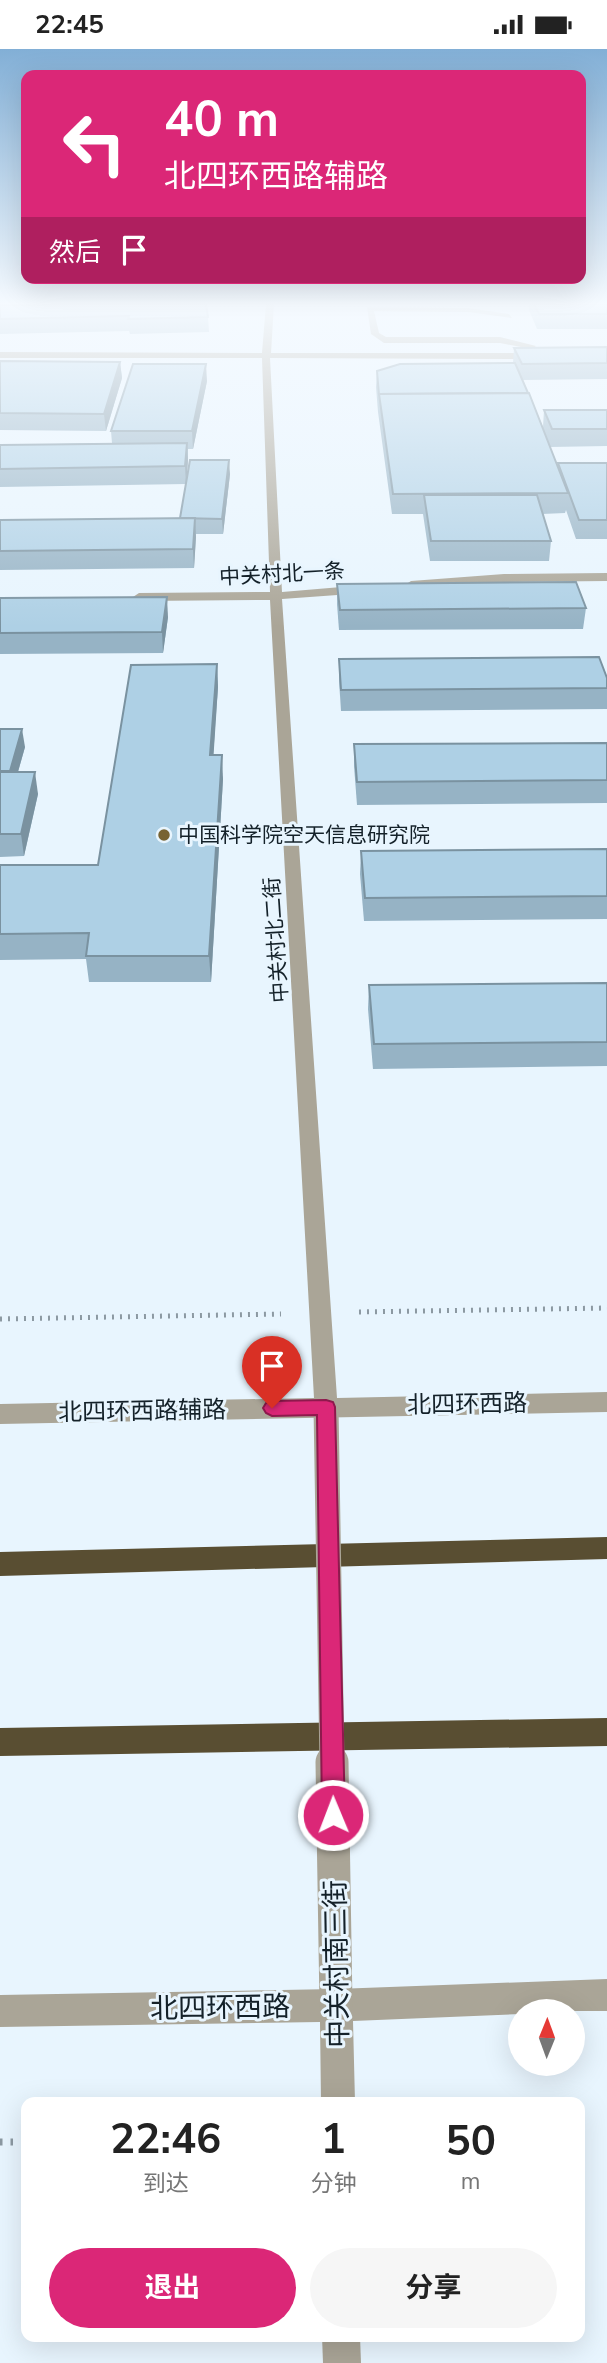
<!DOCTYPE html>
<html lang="zh">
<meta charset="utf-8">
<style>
:root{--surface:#fff;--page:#f6f6f6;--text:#222;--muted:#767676;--accent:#db2777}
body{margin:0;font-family:"Nunito Sans","Noto Sans SC",sans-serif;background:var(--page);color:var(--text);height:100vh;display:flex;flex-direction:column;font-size:26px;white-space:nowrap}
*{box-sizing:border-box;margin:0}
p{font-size:23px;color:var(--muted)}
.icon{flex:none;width:38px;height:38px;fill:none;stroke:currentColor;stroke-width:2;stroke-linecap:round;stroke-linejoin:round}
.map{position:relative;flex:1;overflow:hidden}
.panel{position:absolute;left:21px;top:2048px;width:564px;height:245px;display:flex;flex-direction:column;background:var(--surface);border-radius:14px;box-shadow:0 7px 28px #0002}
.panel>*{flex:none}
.banner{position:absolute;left:21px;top:21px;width:565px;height:214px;border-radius:14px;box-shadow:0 7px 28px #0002;background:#db2777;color:#fff;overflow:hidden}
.needle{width:46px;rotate:1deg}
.tools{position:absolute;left:508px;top:1950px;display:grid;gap:14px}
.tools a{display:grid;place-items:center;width:77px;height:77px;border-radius:50%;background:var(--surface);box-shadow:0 7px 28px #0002;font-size:35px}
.pin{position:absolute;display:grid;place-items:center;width:60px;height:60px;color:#fff;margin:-72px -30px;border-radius:50% 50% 50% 0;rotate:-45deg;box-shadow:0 0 7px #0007}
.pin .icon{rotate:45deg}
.me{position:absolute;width:77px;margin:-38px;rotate:359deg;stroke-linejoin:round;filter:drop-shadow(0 0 5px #0008)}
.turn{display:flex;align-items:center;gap:24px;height:147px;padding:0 28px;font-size:32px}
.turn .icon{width:91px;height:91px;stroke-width:2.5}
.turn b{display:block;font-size:49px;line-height:60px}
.then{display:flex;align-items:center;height:66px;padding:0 28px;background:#0003;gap:14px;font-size:26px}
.eta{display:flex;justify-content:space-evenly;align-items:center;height:119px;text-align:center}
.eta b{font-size:42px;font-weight:700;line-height:49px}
.primary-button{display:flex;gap:14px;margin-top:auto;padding:14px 28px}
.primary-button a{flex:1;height:80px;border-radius:42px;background:var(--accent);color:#fff;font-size:28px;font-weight:700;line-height:80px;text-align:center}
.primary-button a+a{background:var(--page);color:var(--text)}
.status{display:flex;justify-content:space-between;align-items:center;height:49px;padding:0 35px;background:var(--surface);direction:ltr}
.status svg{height:19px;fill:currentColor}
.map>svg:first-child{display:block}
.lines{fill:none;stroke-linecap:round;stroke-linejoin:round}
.path-far1{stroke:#8c99a2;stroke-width:5;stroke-dasharray:2 6;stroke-linecap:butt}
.path{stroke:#8c99a2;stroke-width:7;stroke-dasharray:2.5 8;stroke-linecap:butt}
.minor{fill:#aaa597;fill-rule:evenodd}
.highway{fill:#594e32;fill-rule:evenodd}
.minor-bridge-far1{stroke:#aaa597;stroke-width:25}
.minor-bridge{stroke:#aaa597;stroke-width:33}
.wall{fill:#96b3c5}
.shaded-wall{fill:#7a92a0}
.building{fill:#aed0e5;stroke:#7a92a0;stroke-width:2}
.route{fill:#db2777;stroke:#8e194d;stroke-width:2}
.poi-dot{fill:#776332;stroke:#e8f5fe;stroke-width:2.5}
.labels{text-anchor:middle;stroke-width:6;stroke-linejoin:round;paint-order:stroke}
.far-street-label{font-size:21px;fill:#142129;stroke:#e8f5fe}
.far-poi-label{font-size:21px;fill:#142129;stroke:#e8f5fe;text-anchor:start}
.street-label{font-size:24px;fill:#142129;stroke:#e8f5fe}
.near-street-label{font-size:28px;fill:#142129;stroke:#e8f5fe}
</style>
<div class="status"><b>22:45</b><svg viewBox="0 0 49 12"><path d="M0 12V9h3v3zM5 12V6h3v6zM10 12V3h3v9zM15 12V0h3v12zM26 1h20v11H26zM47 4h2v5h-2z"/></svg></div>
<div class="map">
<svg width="607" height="2314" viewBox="0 0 607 2314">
<rect width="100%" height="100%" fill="#e8f5fe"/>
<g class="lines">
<g class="path-far1">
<path d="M359 1263 607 1259"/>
<path d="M0 1270 281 1265"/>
</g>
<path class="path" d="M0 2093H26"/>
<g class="minor">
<path d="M266 255H274L271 304H542L546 307 542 310 270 309 282 543 365 536 371 540 365 544 282 550 337 1349 607 1343V1363L0 1375V1355L314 1349 270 551 139 552 133 548 139 544 270 543 262 309H0V303L262 304Z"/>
<path d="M367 258 468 259 509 265 512 269 468 263 374 262 379 284 386 288H500L536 297 532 300 500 294H384L371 285Z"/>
<path d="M607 524V532L504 533 411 540 405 536 411 532 504 525Z"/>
<path d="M607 1930V1962H520V1965L353 1972 355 2053H321L320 1973 0 1978V1946L336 1940Z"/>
<path d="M322 2287H360L361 2314H323Z"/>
</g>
<g class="highway">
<path d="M607 1488V1510L0 1527V1503Z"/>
<path d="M607 1669V1697L0 1707V1679Z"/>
</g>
<path class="minor-bridge-far1" d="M326 1358 332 1715"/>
<path class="minor-bridge" d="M332 1713 336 1956"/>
</g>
<g class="wall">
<path d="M529 255H607V280H537L529 261Z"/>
<path d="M0 256 208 268 209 283 130 285 129 282 0 285Z"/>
<path d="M607 298V330L523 331 543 378 544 361H607V397L550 398 557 417 558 414H607V490H576L566 461 565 464 542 465 551 492 549 512H430L423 465H392L378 363 376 338 377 322 513 314 514 299Z"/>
<path d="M0 312 120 313 122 329 106 382 0 381Z"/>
<path d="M207 332 193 400H188V411L187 430 230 425 223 485H196L194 519 0 521V471L180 469 186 435 0 438V396L112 394 111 382Z"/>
<path d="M337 535 586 559 583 580 339 581 337 555Z"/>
<path d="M0 549 168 568 163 604 0 605Z"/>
<path d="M339 610 607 629V660L341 662 339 631Z"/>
<path d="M217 615 218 638 213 706 223 730 211 933H89L86 910 0 911V816H98Z"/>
<path d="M0 680 25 698 18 723 38 745 24 807 0 808Z"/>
<path d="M607 694V754L357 756 354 717V695Z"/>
<path d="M607 800V870L364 872 360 825 361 802Z"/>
<path d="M607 934V1017L373 1020 368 960 369 936Z"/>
</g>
<g class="shaded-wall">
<path d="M120 313 122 329 106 382 104 365Z"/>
<path d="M206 315 207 332 193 400 192 382Z"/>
<path d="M187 394 188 411 186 435 185 417Z"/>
<path d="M229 411 230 425 223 485 222 470Z"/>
<path d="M195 469 196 488 194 519 193 500Z"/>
<path d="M167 548 168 568 163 604 162 583Z"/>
<path d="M217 615 218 638 212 730 210 706Z"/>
<path d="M22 680 25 698 13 740 10 722Z"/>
<path d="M222 706 223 730 211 933 209 907Z"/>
<path d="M35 723 38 745 24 807 21 785Z"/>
</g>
<g class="building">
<path d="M115 255H206L208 268 128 270 129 267 0 270V256Z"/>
<path d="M534 255H607V265H539Z"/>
<path d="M607 298V314L522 315 514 299Z"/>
<path d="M0 312 120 313 104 365 0 364Z"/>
<path d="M515 314 528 344 379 345V346L377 322 400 315Z"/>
<path d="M133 315H206L192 382H111Z"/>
<path d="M529 344 568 444 393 445 379 345Z"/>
<path d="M544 361H607V380H552Z"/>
<path d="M187 394 185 417 0 420V396Z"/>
<path d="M190 411H229L222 470 180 469Z"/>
<path d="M558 414H607V471H579Z"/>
<path d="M424 446H537L551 492H431Z"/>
<path d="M195 469 193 500 0 502V471Z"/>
<path d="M576 533 586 559 340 561 337 535Z"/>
<path d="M167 548 162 583 0 584V549Z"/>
<path d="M599 608 607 629V639L341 641 339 610Z"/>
<path d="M217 615 210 706H222L209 907H86L89 884 0 885V816H98L131 616Z"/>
<path d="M0 680H22L10 722H0Z"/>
<path d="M607 694V731L357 733 354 695Z"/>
<path d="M0 723H35L21 785H0Z"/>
<path d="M607 800V847L365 849 361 802Z"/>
<path d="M607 934V993L374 995 369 936Z"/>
</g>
<linearGradient id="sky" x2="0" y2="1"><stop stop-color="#82afd6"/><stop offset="0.44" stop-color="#f5faff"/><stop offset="1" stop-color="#f5faff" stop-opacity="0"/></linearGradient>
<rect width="607" height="578" fill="url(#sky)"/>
<path class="route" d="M326 1351 333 1353 335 1358 345 1766 341 1774 333 1777 325 1774 322 1766 317 1366 272 1367 266 1364 263 1359 266 1354 272 1352Z"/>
<circle class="poi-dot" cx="164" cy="786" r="7"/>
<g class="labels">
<g class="far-street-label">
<text transform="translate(282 525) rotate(-3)" y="7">中关村北一条</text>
<text transform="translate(276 891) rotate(-94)" y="7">中关村北二街</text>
</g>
<g class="far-poi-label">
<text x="178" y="793">中国科学院空天信息研究院</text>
</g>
<g class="street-label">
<text transform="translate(467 1355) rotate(-1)" y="8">北四环西路</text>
<text transform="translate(142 1362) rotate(-1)" y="8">北四环西路辅路</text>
</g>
<g class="near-street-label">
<text transform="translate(336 1915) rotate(-91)" y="10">中关村南三街</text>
<text transform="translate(220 1958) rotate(-1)" y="10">北四环西路</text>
</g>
</g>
</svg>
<div class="tools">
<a><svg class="needle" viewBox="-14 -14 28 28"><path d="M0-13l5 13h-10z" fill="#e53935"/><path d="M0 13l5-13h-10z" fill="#767676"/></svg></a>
</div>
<div class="pin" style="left:272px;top:1359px;background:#d93025"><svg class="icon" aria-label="arrive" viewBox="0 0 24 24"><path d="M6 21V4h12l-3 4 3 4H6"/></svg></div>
<svg class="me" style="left:333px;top:1766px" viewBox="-20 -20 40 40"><circle r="17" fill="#db2777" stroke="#fff" stroke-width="3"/><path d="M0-11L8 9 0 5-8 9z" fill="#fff"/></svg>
<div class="banner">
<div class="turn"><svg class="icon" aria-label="left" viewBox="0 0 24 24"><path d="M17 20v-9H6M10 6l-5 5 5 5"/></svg><div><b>40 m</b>北四环西路辅路</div></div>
<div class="then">然后<svg class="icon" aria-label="arrive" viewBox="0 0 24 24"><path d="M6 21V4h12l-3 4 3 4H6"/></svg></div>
</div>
<section class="panel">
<div class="eta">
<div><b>22:46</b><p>到达</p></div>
<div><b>1</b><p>分钟</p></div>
<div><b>50</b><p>m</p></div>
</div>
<div class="primary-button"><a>退出</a><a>分享</a></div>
</section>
</div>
